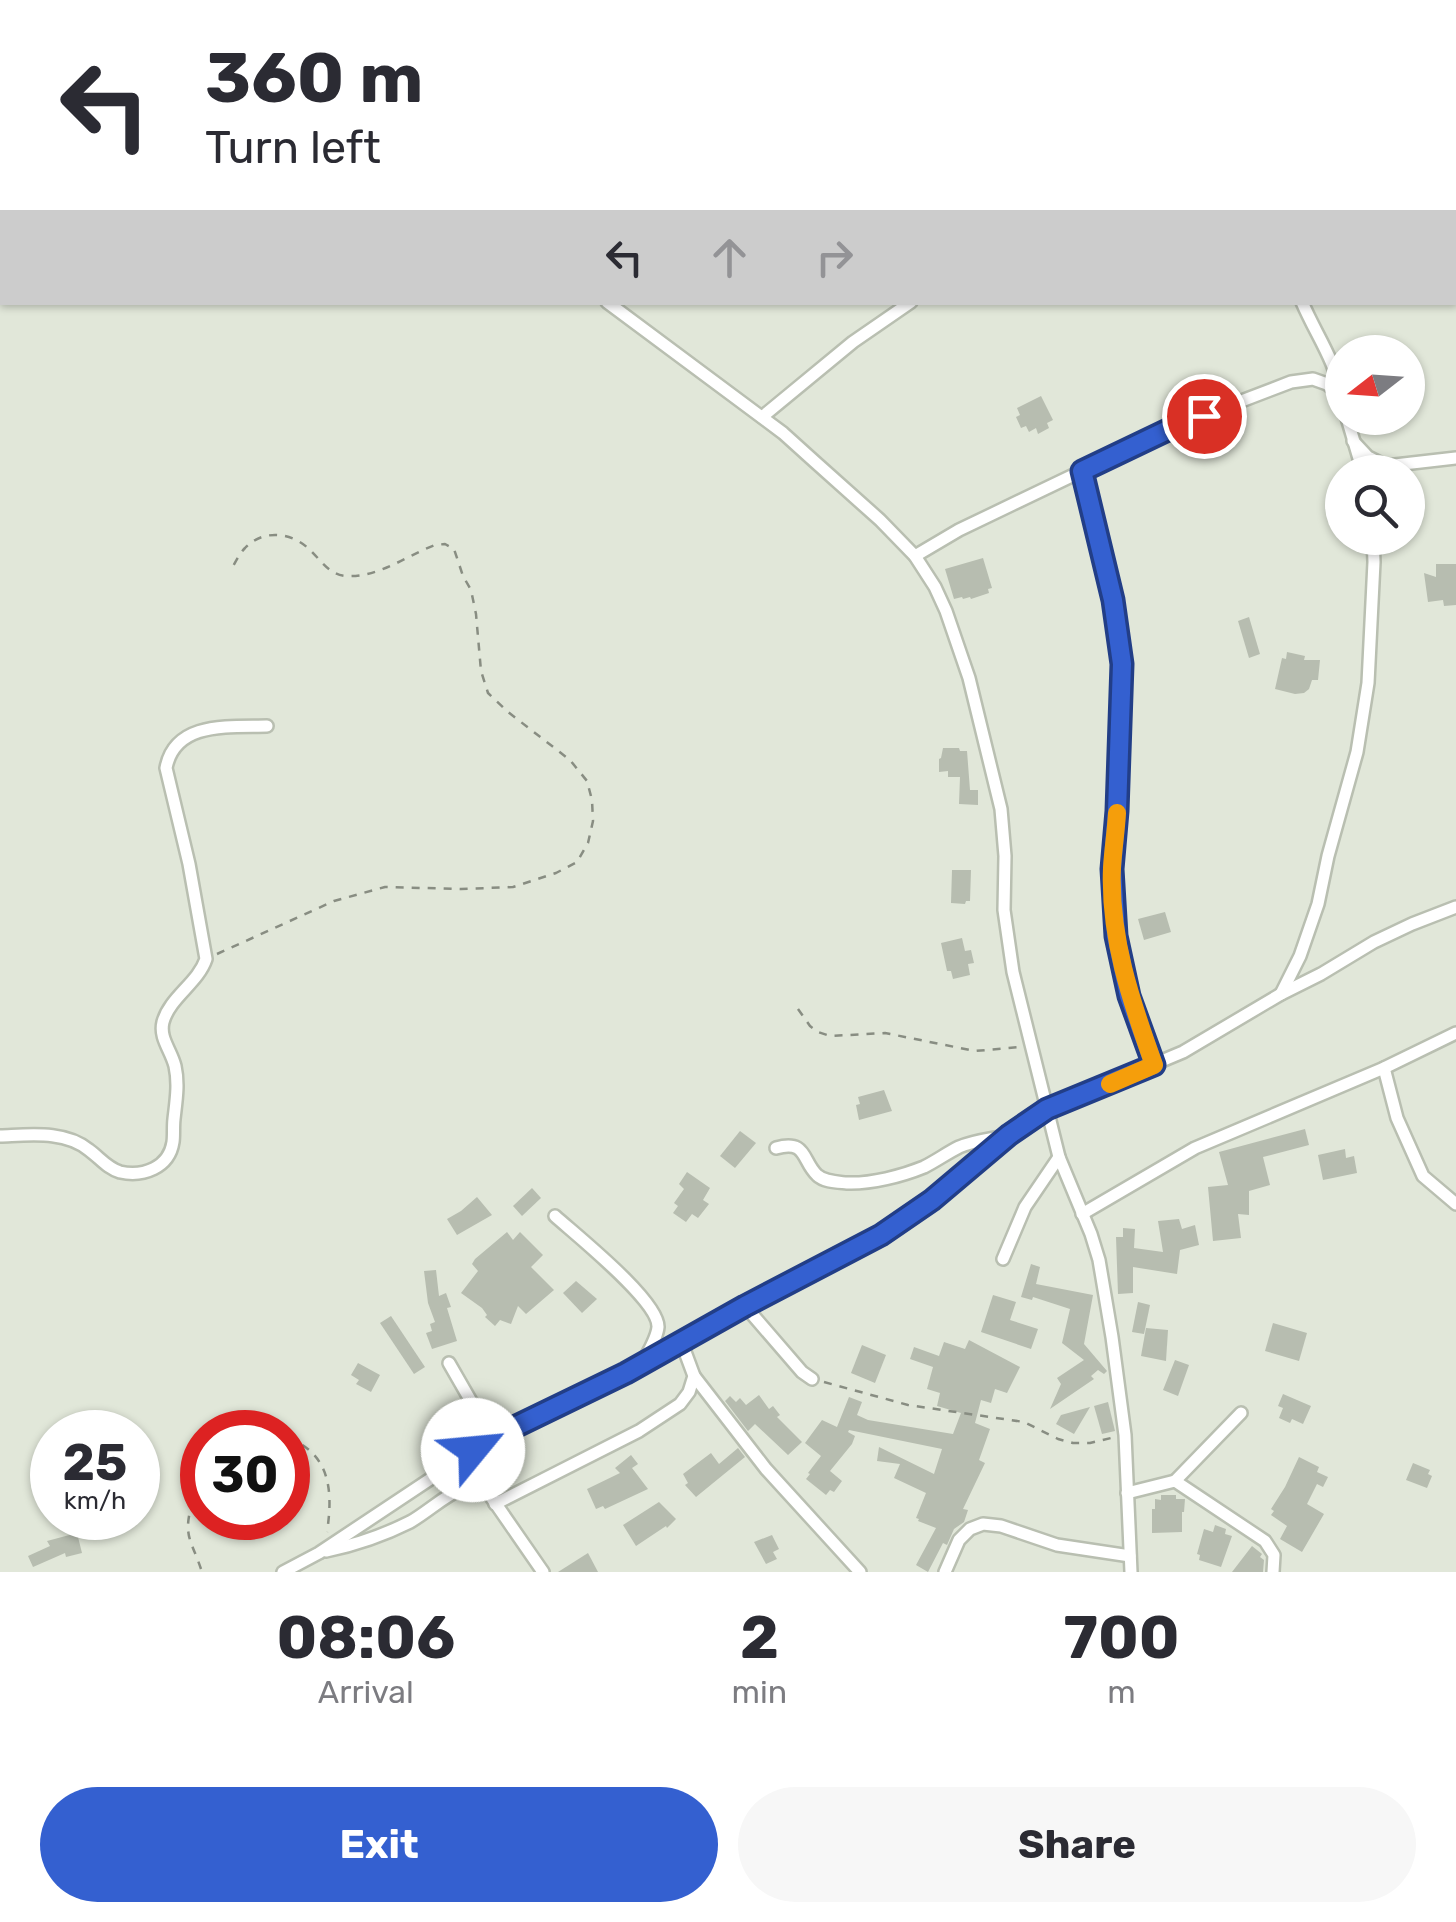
<!DOCTYPE html>
<style>
:root{--surface:#fff;--page:#f7f7f7;--text:#2b2b33;--muted:#7c7c81;--accent:#3460d0}
body{margin:0;font-family:Rubik,sans-serif;background:var(--page);color:var(--text);height:100vh;display:flex;flex-direction:column;font-size:38px;white-space:nowrap}
*{box-sizing:border-box;margin:0}
p{font-size:32px;color:var(--muted)}
.icon{flex:none;width:55px;height:55px;fill:none;stroke:currentColor;stroke-width:2;stroke-linecap:round;stroke-linejoin:round}
.map{position:relative;height:1572px;overflow:hidden}
.sheet{display:flex;flex-direction:column;background:var(--surface);flex:1}
.sheet>*{flex:none}
.banner{position:absolute;left:0px;top:0px;width:1458px;height:305px;box-shadow:0 2px 8px #0004;background:#fff;color:var(--text);overflow:hidden}
.needle{width:65px;rotate:253deg}
.tools{position:absolute;left:1325px;top:335px;display:grid;gap:20px}
.tools a{display:grid;place-items:center;width:100px;height:100px;border-radius:50%;background:var(--surface);box-shadow:0 2px 8px #0004;font-size:50px}
.speed{position:absolute;left:30px;top:1410px;display:flex;gap:20px;font-size:50px;font-weight:700;text-align:center}
.speed>*{display:grid;place-content:center;width:130px;height:130px;border-radius:50%;background:var(--surface);box-shadow:0 2px 8px #0004;line-height:1}
.speed small{font-size:25px;font-weight:400}
.speed .limit{border:15px solid #d22;background:#fff;color:#111}
.pin{position:absolute;display:grid;place-items:center;width:85px;height:85px;color:#fff;margin:-42px;border:5px solid #fff;border-radius:50%;box-shadow:0 2px 10px #0007}
.me{position:absolute;width:110px;margin:-55px;rotate:62deg;stroke-linejoin:round;filter:drop-shadow(0 0 8px #0008)}
.turn{display:flex;align-items:center;gap:35px;height:210px;padding:0 40px;font-size:45px}
.turn .icon{width:130px;height:130px;stroke-width:2.5}
.turn b{display:block;font-size:70px;line-height:85px}
.lanes{display:flex;align-items:center;height:95px;padding:0 40px;background:#0003;justify-content:center;gap:50px;direction:ltr}
.lanes .off{opacity:.35}
.eta{display:flex;justify-content:space-evenly;align-items:center;height:170px;text-align:center}
.eta b{font-size:60px;font-weight:700;line-height:70px}
.button{display:flex;gap:20px;margin-top:auto;padding:20px 40px}
.button a{flex:1;height:115px;border-radius:60px;background:var(--accent);color:#fff;font-size:40px;font-weight:700;line-height:115px;text-align:center}
.button a+a{background:var(--page);color:var(--text)}
.map>svg:first-child{display:block}
.building{fill:#b7bdb0}
.lines{fill:none;stroke-linecap:round;stroke-linejoin:round}
.minor-casing{stroke:#b9bfb1;stroke-width:16}
.path{stroke:#888d82;stroke-width:2.5;stroke-dasharray:8 8;stroke-linecap:butt}
.minor{stroke:#fff;stroke-width:11}
.route-casing{stroke:#223e87;stroke-width:25}
.route{stroke:#3460d0;stroke-width:18}
.slow{stroke:#f59e0b;stroke-width:18}
</style>
<div class="map">
<svg width="1456" height="1572" viewBox="0 0 1456 1572">
<rect width="100%" height="100%" fill="#e1e7d9"/>
<g class="building">
<path d="M1041 396 1053 420 1047 423 1049 428 1038 434 1036 428 1029 432 1026 426 1021 428 1016 417 1020 415 1017 408Z"/>
<path d="M983 558 992 588 988 589 989 593 971 599 970 597 963 599 962 597 954 599 945 569Z"/>
<path d="M1436 564H1456V605L1444 606 1443 600 1428 602 1424 573 1436 577Z"/>
<path d="M1249 617 1260 654 1249 658 1238 621Z"/>
<path d="M1287 652 1305 656 1304 660H1320L1318 680H1312L1309 689 1304 693 1295 694 1275 689 1282 658 1286 659Z"/>
<path d="M943 748H959L960 751H967L970 790H978V805L959 804 960 777H948V771L939 772V759L941 758Z"/>
<path d="M952 870H971L970 901H966L965 904 951 903Z"/>
<path d="M1165 912 1171 932 1144 940 1138 919Z"/>
<path d="M962 938 965 951 971 950 974 963 968 964 970 975 953 979 951 971H947L941 943Z"/>
<path d="M884 1090 892 1111 859 1120 856 1105 860 1104 858 1097Z"/>
<path d="M1305 1129 1309 1145 1263 1157 1270 1185 1249 1191V1215L1238 1214 1241 1238 1213 1241 1208 1187 1228 1185 1219 1152Z"/>
<path d="M740 1131 756 1143 735 1168 720 1156Z"/>
<path d="M1345 1149 1346 1158 1354 1156 1357 1173 1323 1180 1318 1155Z"/>
<path d="M687 1172 710 1188 703 1200 709 1204 698 1218 692 1214 686 1222 673 1213 678 1206 674 1203 684 1189 679 1184Z"/>
<path d="M532 1188 541 1198 522 1216 513 1206Z"/>
<path d="M477 1197 492 1215 457 1235 447 1219 461 1211Z"/>
<path d="M1179 1219 1182 1229 1195 1225 1199 1245 1180 1250 1177 1274 1133 1267V1293L1118 1294 1116 1237H1123V1228L1135 1229 1134 1248 1163 1252 1158 1221Z"/>
<path d="M507 1232 513 1240 520 1232 543 1255 531 1267 554 1290 526 1314 518 1306 511 1324 500 1320 495 1326 485 1317 487 1315 482 1308 461 1293 478 1271 472 1264 475 1259Z"/>
<path d="M1031 1264 1040 1267 1036 1284 1093 1295 1084 1344 1107 1371 1104 1374 1098 1370 1091 1376 1094 1379 1050 1409 1061 1384 1057 1378 1084 1360 1062 1343 1070 1309 1033 1297 1032 1300 1021 1297Z"/>
<path d="M436 1270 439 1296 446 1293 451 1307 447 1308 457 1341 432 1349 426 1333 432 1331 430 1324 435 1322 428 1303 424 1271Z"/>
<path d="M576 1281 597 1299 582 1313 563 1293Z"/>
<path d="M993 1295 1016 1302 1010 1320 1038 1329 1031 1349 981 1332Z"/>
<path d="M1138 1302 1150 1305 1144 1334 1132 1332Z"/>
<path d="M391 1316 425 1367 414 1374 380 1323Z"/>
<path d="M1273 1323 1307 1333 1299 1361 1265 1351Z"/>
<path d="M1146 1328 1168 1330 1166 1361 1141 1356Z"/>
<path d="M969 1340 1020 1367 1007 1393 995 1389 991 1403 981 1400 975 1423 990 1429 979 1460 985 1463 963 1509 968 1510 964 1522 954 1529 947 1545 943 1543 928 1572 916 1565 936 1528 918 1521 919 1519 916 1518 926 1493 894 1478 900 1464 877 1461 879 1447 934 1474 942 1449 849 1430 848 1432 855 1436 852 1444 830 1471 842 1481 834 1492 830 1490 826 1495 806 1479 810 1474 808 1473 821 1456 805 1443 822 1420 837 1427 849 1397 862 1402 857 1415 868 1420 953 1434 961 1413 937 1406 940 1393 927 1389 933 1367 910 1359 914 1347 939 1356 944 1342 965 1349Z"/>
<path d="M862 1345 886 1355 875 1383 851 1373Z"/>
<path d="M1175 1360 1189 1365 1178 1396 1163 1390Z"/>
<path d="M358 1363 380 1375 371 1392 356 1384 359 1380 351 1375Z"/>
<path d="M1283 1394 1311 1406 1303 1424 1292 1419 1290 1423 1279 1418 1283 1408 1278 1406Z"/>
<path d="M759 1395 769 1409 773 1406 780 1415 777 1417 802 1442 788 1455 755 1424 748 1431 725 1401 730 1396 736 1402 740 1398 746 1405Z"/>
<path d="M1108 1402 1115 1431 1102 1434 1094 1406Z"/>
<path d="M1090 1407 1074 1434 1056 1424 1061 1415Z"/>
<path d="M738 1448 745 1457 696 1497 685 1485 688 1483 683 1474 711 1453 719 1464Z"/>
<path d="M631 1455 638 1464 632 1468 648 1489 605 1509 603 1506 596 1509 587 1489 620 1473 615 1468Z"/>
<path d="M1299 1457 1319 1467 1317 1472 1328 1477 1323 1487 1317 1484 1307 1504 1324 1514 1302 1552 1280 1539 1287 1526 1271 1515 1274 1511 1271 1509 1285 1487Z"/>
<path d="M1413 1463 1430 1470 1428 1474 1432 1476 1427 1488 1406 1480Z"/>
<path d="M1161 1495H1176V1499H1185L1184 1512H1182V1532L1152 1533V1509H1155V1499L1161 1500Z"/>
<path d="M659 1502 676 1519 667 1528 666 1526 636 1546 623 1525Z"/>
<path d="M1215 1525 1226 1529 1225 1534 1232 1536 1221 1567 1199 1560 1200 1555 1197 1554 1204 1529 1213 1532Z"/>
<path d="M77 1533 82 1553 66 1557 65 1553 33 1567 28 1556 50 1546 47 1541Z"/>
<path d="M772 1535 779 1549 773 1552 777 1559 766 1564 754 1542Z"/>
<path d="M1252 1546 1262 1554 1260 1557 1264 1560 1263 1572H1232Z"/>
<path d="M588 1553 598 1572H558Z"/>
</g>
<g class="lines">
<defs>
<g id="minor">
<path d="M37 0 39 2"/>
<path d="M1172 0 1173 2"/>
<path d="M1390 2 1391 0"/>
<path d="M0 170H2"/>
<path d="M607 302 783 433 814 461 880 520 915 556 935 587 946 611 969 678 1001 809 1005 856 1004 910 1013 972 1059 1157 1091 1234 1099 1260 1112 1337 1125 1435 1131 1572"/>
<path d="M1302 302C1317 337 1335 359 1342 398"/>
<path d="M762 417 853 342 911 302"/>
<path d="M1347 418 1363 472"/>
<path d="M1353 441 1368 457 1386 466 1456 458"/>
<path d="M1082 471 1113 600 1122 664 1117 811 1112 869 1116 936 1129 995 1154 1065"/>
<path d="M915 556 959 530 1176 426 1291 382 1313 379 1327 384 1342 397"/>
<path d="M1281 994 1300 956 1318 904 1328 856 1357 752 1368 683 1374 562 1373 538"/>
<path d="M1384 1068 1397 1118 1423 1176 1456 1204"/>
<path d="M0 1136C29 1135 65 1130 89 1150 100 1158 107 1168 120 1172 143 1177 169 1168 173 1142 174 1135 173 1127 174 1119 176 1101 179 1084 175 1066 171 1050 159 1038 163 1022 170 997 198 983 206 959L189 864 166 768C175 721 229 727 267 726"/>
<path d="M776 1148C807 1139 802 1161 817 1175 824 1182 837 1182 847 1183 871 1184 902 1176 924 1167 936 1161 947 1153 959 1147 972 1141 990 1139 1005 1136"/>
<path d="M1082 1214 1195 1148 1384 1068 1456 1033"/>
<path d="M555 1216C576 1235 659 1301 658 1327 657 1339 647 1354 642 1364"/>
<path d="M1003 1259 1025 1207 1059 1157"/>
<path d="M745 1306 802 1372 812 1379"/>
<path d="M449 1363 476 1410 473 1450"/>
<path d="M694 1376 766 1469 860 1572"/>
<path d="M1175 1481 1241 1413"/>
<path d="M1127 1493 1175 1481 1265 1541 1274 1555 1273 1572"/>
<path d="M495 1504 639 1431 680 1404 689 1392 694 1376 681 1341"/>
<path d="M326 1551C355 1545 384 1535 410 1522 429 1511 445 1495 465 1487 474 1484 479 1487 487 1491L543 1572"/>
<path d="M283 1572 319 1553 492 1438 626 1373 745 1306 881 1235 932 1200 1009 1135 1047 1109 1183 1052 1281 994 1321 974 1374 942 1412 924 1456 907"/>
<path d="M945 1572 959 1540 970 1529 983 1524 1001 1526 1057 1545 1130 1556"/>
</g>
</defs>
<use href="#minor" class="minor-casing"/>
<g class="path">
<path d="M273 0 284 2"/>
<path d="M297 0 299 2"/>
<path d="M437 0 440 2"/>
<path d="M831 0 832 2"/>
<path d="M8 2V0"/>
<path d="M1283 2 1285 0"/>
<path d="M0 15 2 14"/>
<path d="M1455 182 1456 181"/>
<path d="M217 954 334 901 385 887 461 889 513 887 556 873 577 862 588 843 593 821 592 800 587 781 570 760 508 712 488 693 481 671 476 614 471 590 463 576 454 549 445 544 435 545C406 556 378 578 346 576 329 575 320 559 309 549 291 532 263 529 245 548 240 553 236 561 232 568"/>
<path d="M798 1009 810 1026 818 1032 830 1036 885 1033 975 1051 1020 1047"/>
<path d="M824 1382 908 1405 1024 1422 1058 1439 1073 1443H1090L1111 1438"/>
<path d="M262 1419 276 1432"/>
<path d="M288 1438C331 1454 333 1492 327 1532"/>
<path d="M193 1500C182 1537 191 1538 202 1572"/>
</g>
<use href="#minor" class="minor"/>
</g>
<g class="lines">
<defs>
<path id="route" d="M473 1450 492 1438 626 1373 745 1306 881 1235 932 1200 1009 1135 1047 1109 1154 1065 1129 996 1116 936 1112 869 1117 811 1122 664 1113 600 1082 471 1176 426 1204 416"/>
</defs>
<use href="#route" class="route-casing"/>
<use href="#route" class="route"/>
<path class="slow" d="M1110 1084 1154 1065C1131 1001 1109 937 1112 868 1113 850 1116 831 1117 813"/>
</g>
</svg>
<div class="tools">
<a><svg class="needle" viewBox="-14 -14 28 28"><path d="M0-13l5 13h-10z" fill="#e53935"/><path d="M0 13l5-13h-10z" fill="#7c7c81"/></svg></a>
<a><svg class="icon" aria-label="search" viewBox="0 0 24 24"><circle cx="10" cy="10" r="6"/><path d="M15 15l6 6"/></svg></a>
</div>
<div class="speed"><div>25<small>km/h</small></div><div class="limit">30</div></div>
<div class="pin" style="left:1204px;top:416px;background:#d93025"><svg class="icon" aria-label="arrive" viewBox="0 0 24 24"><path d="M6 21V4h12l-3 4 3 4H6"/></svg></div>
<svg class="me" style="left:473px;top:1450px" viewBox="-20 -20 40 40"><circle r="19" fill="#fff"/><path d="M0-13L10 11 0 6-10 11z" fill="#3460d0"/></svg>
<div class="banner">
<div class="turn"><svg class="icon" aria-label="left" viewBox="0 0 24 24"><path d="M17 20v-9H6M10 6l-5 5 5 5"/></svg><div><b>360 m</b>Turn left</div></div>
<div class="lanes"><svg class="icon" aria-label="left" viewBox="0 0 24 24"><path d="M17 20v-9H6M10 6l-5 5 5 5"/></svg><svg class="icon off" aria-label="ahead" viewBox="0 0 24 24"><path d="M12 20V5M6 11l6-6 6 6"/></svg><svg class="icon off" aria-label="right" viewBox="0 0 24 24"><path d="M7 20v-9h11M14 6l5 5-5 5"/></svg></div>
</div>
</div>
<section class="sheet">
<div class="eta">
<div><b>08:06</b><p>Arrival</p></div>
<div><b>2</b><p>min</p></div>
<div><b>700</b><p>m</p></div>
</div>
<div class="button"><a>Exit</a><a>Share</a></div>
</section>
